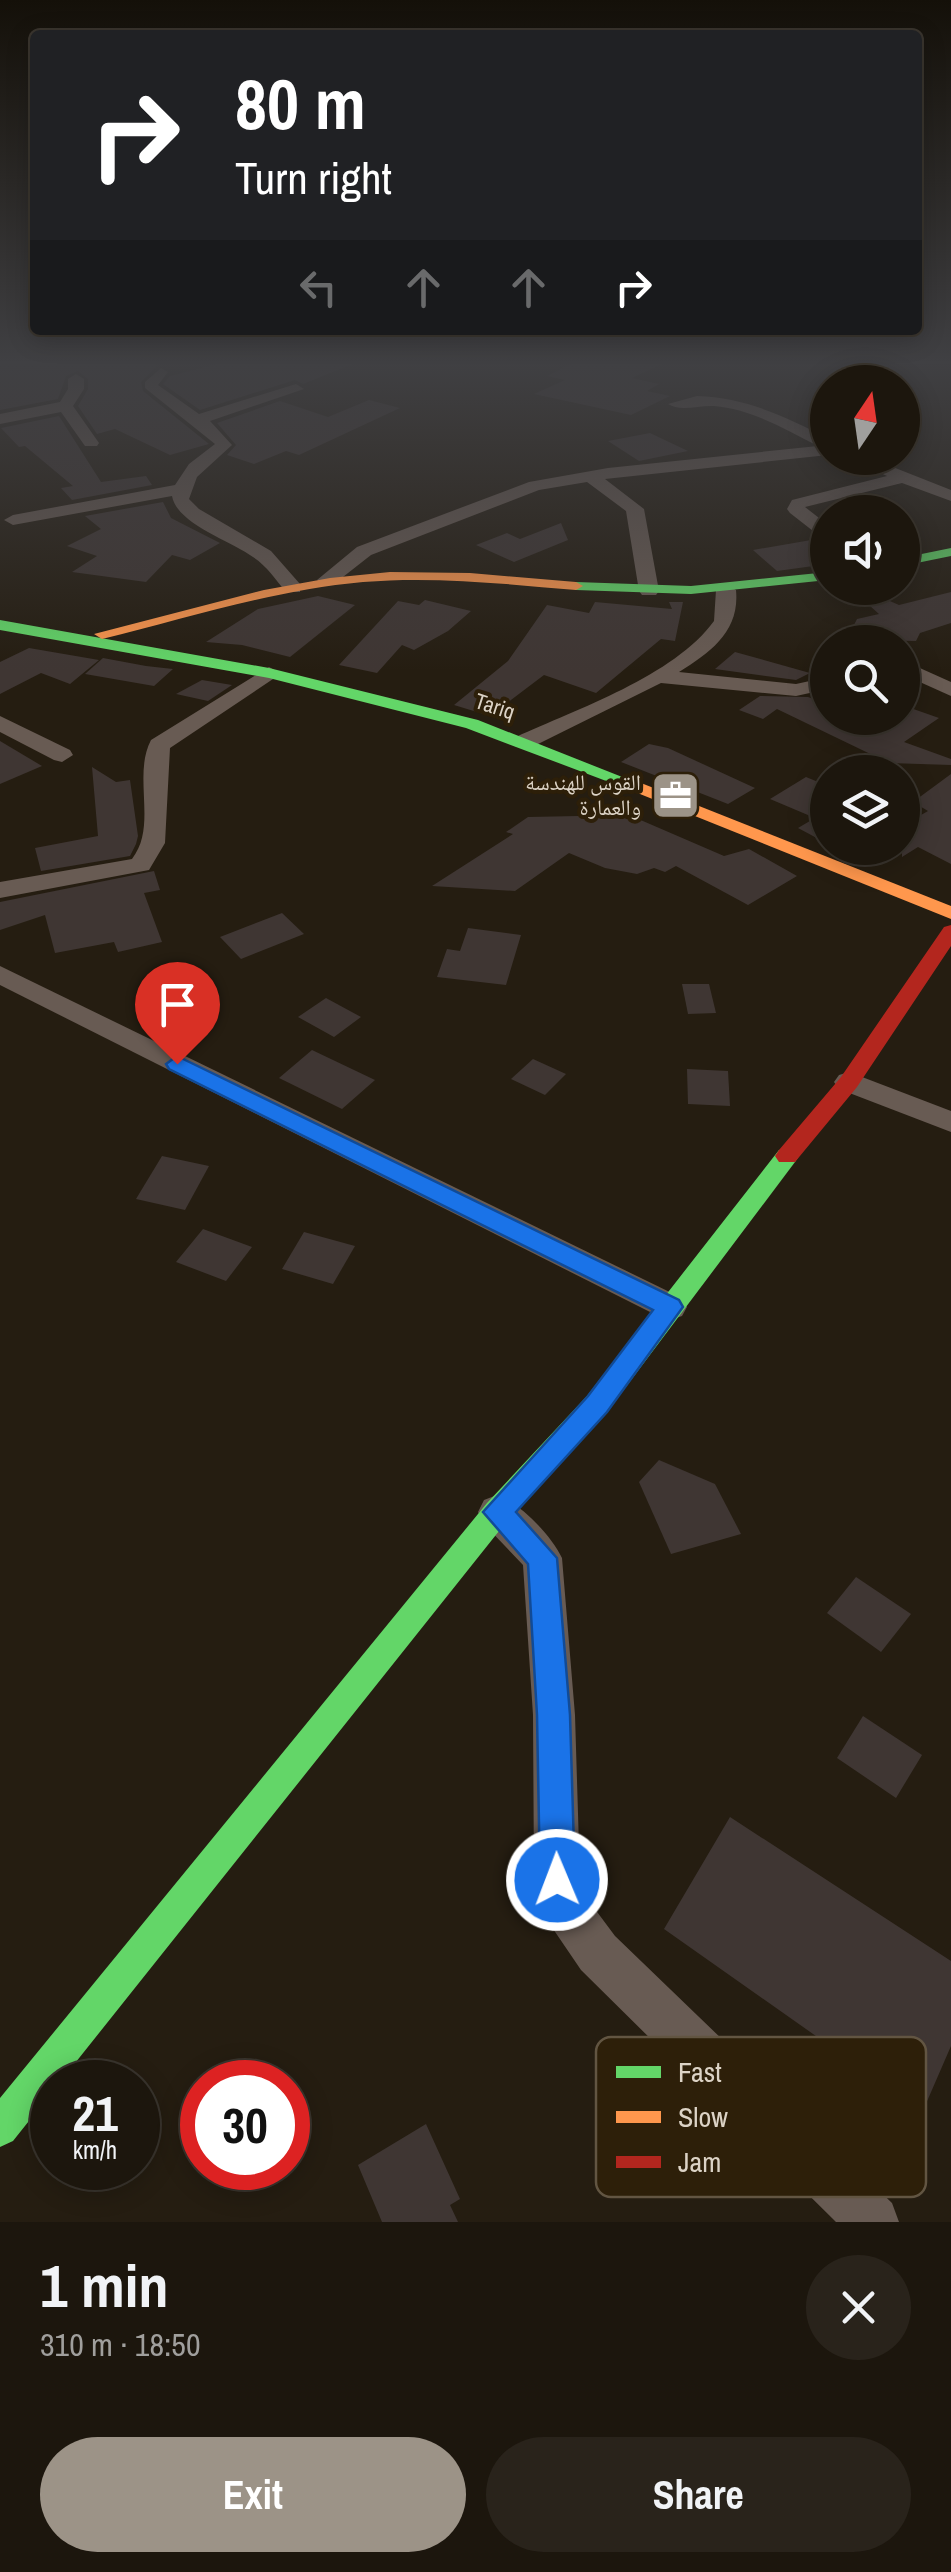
<!DOCTYPE html>
<meta charset="utf-8">
<style>
:root{--surface:#1c160d;--page:#29231b;--text:#f1f3f6;--muted:#a09f9d;--line:#3a352e;--accent:#9c9387}
body{margin:0;font-family:"Archivo Narrow","Noto Naskh Arabic",sans-serif;background:var(--page);color:var(--text);height:100vh;display:flex;flex-direction:column;font-size:38px;white-space:nowrap}
*{box-sizing:border-box;margin:0}
p{font-size:32px;color:var(--muted)}
.icon{flex:none;width:55px;height:55px;fill:none;stroke:currentColor;stroke-width:2;stroke-linecap:round;stroke-linejoin:round}
.map{position:relative;height:2222px;overflow:hidden}
.side{display:flex;flex-direction:column;background:var(--surface);flex:1}
.side>*{flex:none}
.hud{position:absolute;left:30px;top:30px;width:892px;height:305px;border-radius:10px;box-shadow:0 5px 25px #0003,0 0 0 2px var(--line);background:#202124;color:#fff;overflow:hidden}
.needle{width:65px;rotate:13deg}
.tools{position:absolute;left:810px;top:365px;display:grid;gap:20px}
.tools a{display:grid;place-items:center;width:110px;height:110px;border-radius:50%;background:var(--surface);box-shadow:0 5px 25px #0003,0 0 0 2px var(--line);font-size:50px}
.speed{position:absolute;left:30px;top:2060px;display:flex;gap:20px;font-size:50px;font-weight:700;text-align:center}
.speed>*{display:grid;place-content:center;width:130px;height:130px;border-radius:50%;background:var(--surface);box-shadow:0 5px 25px #0003,0 0 0 2px var(--line);line-height:1}
.speed small{font-size:25px;font-weight:400}
.speed .limit{border:15px solid #d22;background:#fff;color:#111}
.pin{position:absolute;display:grid;place-items:center;width:85px;height:85px;color:#fff;margin:-102px -42px;border-radius:50% 50% 50% 0;rotate:-45deg;box-shadow:0 0 10px #0007}
.pin .icon{rotate:45deg}
.me{position:absolute;width:110px;margin:-55px;rotate:359deg;stroke-linejoin:round;filter:drop-shadow(0 0 8px #0008)}
.turn{display:flex;align-items:center;gap:35px;height:210px;padding:0 40px;font-size:45px}
.turn .icon{width:130px;height:130px;stroke-width:2.5}
.turn b{display:block;font-size:70px;line-height:85px}
.lanes{display:flex;align-items:center;height:95px;padding:0 40px;background:#0003;justify-content:center;gap:50px;direction:ltr}
.lanes .off{opacity:.35}
.round{display:grid;place-items:center;flex:none;width:105px;height:105px;border-radius:52px;background:var(--page)}
.head{display:flex;align-items:center;justify-content:space-between;height:170px;padding:0 40px}
h1{font-size:60px;font-weight:800;line-height:75px}
.action{display:flex;gap:20px;margin-top:auto;padding:20px 40px}
.action a{flex:1;height:115px;border-radius:60px;background:var(--accent);color:#fff;font-size:40px;font-weight:800;line-height:115px;text-align:center}
.action a+a{background:var(--page);color:var(--text)}
.map>svg:first-child{display:block}
.building{fill:#3f3633}
.lines{fill:none;stroke-linecap:round;stroke-linejoin:round}
.street{fill:#685b53;fill-rule:evenodd}
.fast{fill:#63d668;fill-rule:evenodd}
.slow{fill:#ff974d;fill-rule:evenodd}
.jam{fill:#b3261e;fill-rule:evenodd}
.route{fill:#1a73e8;stroke:#114b97;stroke-width:2.5}
.labels{text-anchor:middle;stroke-width:8;stroke-linejoin:round;paint-order:stroke}
.far-street-label{font-size:22px;fill:#dcd3c6;stroke:#2d1f09}
.far-poi-label{font-size:22px;fill:#dcd3c6;stroke:#2d1f09;text-anchor:end}
.key{fill:#2d1f09;stroke:#625542;stroke-width:2.5}
.key-label{font-size:28px;fill:#dcd3c6}
</style>
<div class="map">
<svg width="951" height="2222" viewBox="0 0 951 2222">
<rect width="100%" height="100%" fill="#251d11"/>
<g class="building">
<path d="M10 360H155L156 367 141 382 143 391 209 444 170 455 115 429 97 434 78 406 88 389V379L78 371 66 376 58 399 0 410V363Z"/>
<path d="M233 360H359L360 361 303 384 295 380 200 410 163 384 170 376Z"/>
<path d="M579 360H670L632 378 659 384 647 391 670 396 631 415 534 394 565 380 547 376Z"/>
<path d="M369 400 400 408 299 455 286 451 254 464 227 455 236 445 217 423 280 401 328 417Z"/>
<path d="M59 416 101 482 146 476 152 485 72 500 61 488 73 486 25 446 19 447 1 428Z"/>
<path d="M650 433 688 451 639 461 608 441Z"/>
<path d="M163 502 171 518 220 543 190 560 172 555 146 582 72 572 97 556 67 546 101 529 85 516Z"/>
<path d="M561 523 568 540 514 562 476 545 507 533 520 539Z"/>
<path d="M817 539 828 543V564L777 571 753 550Z"/>
<path d="M850 588H860L899 605 951 592V623L920 633 916 641 861 640 849 635 857 619 879 614Z"/>
<path d="M318 596 355 605 290 657 242 645 206 642 258 609Z"/>
<path d="M425 600 471 611 448 631 414 650 402 645 377 673 339 665 398 601 419 605Z"/>
<path d="M595 602 672 609 669 602H683L675 641 661 639 596 693 544 675 490 716 454 705 508 661 547 605 589 613Z"/>
<path d="M29 648 99 660 70 684 41 673 0 694V662Z"/>
<path d="M735 652 810 673 796 680 715 669Z"/>
<path d="M103 658 146 666 173 669 154 686 85 674Z"/>
<path d="M202 680 232 685 208 701 176 694Z"/>
<path d="M760 696 808 697 828 704V718H902V705L939 718 904 742 951 759V765L889 763 777 709 763 719 739 710Z"/>
<path d="M0 741 42 766 0 784Z"/>
<path d="M649 744 668 748 755 788 728 804 621 762Z"/>
<path d="M92 767 116 782 130 780 138 836 136 844 130 856 41 871 35 848 98 836Z"/>
<path d="M951 774V864L918 847 902 857V826L928 811 913 802Z"/>
<path d="M806 777 828 786V844L798 828 815 818 770 799Z"/>
<path d="M629 815 724 856 749 849 797 876 748 905 676 866 665 872 654 868 637 874 605 868 569 853 515 891 432 886 513 834 506 832 528 817Z"/>
<path d="M154 871 160 890 144 893 162 942 118 952 114 942 55 953 45 915 0 930V902Z"/>
<path d="M282 913 304 934 241 959 220 937Z"/>
<path d="M468 928 521 935 506 985 437 977 447 949 460 951Z"/>
<path d="M682 984H709L716 1013 688 1014Z"/>
<path d="M326 998 361 1017 334 1037 298 1017Z"/>
<path d="M312 1050 375 1080 342 1109 279 1078Z"/>
<path d="M533 1059 566 1074 545 1095 511 1079Z"/>
<path d="M687 1069 728 1071 730 1106 688 1104Z"/>
<path d="M162 1156 209 1166 185 1210 136 1199Z"/>
<path d="M203 1229 252 1247 226 1281 176 1262Z"/>
<path d="M304 1232 355 1246 333 1284 282 1269Z"/>
<path d="M659 1460 715 1484 741 1534 671 1554 639 1482Z"/>
<path d="M856 1577 911 1614 881 1652 827 1613Z"/>
<path d="M863 1716 922 1755 896 1798 837 1758Z"/>
<path d="M730 1817 951 1961V2046L915 2129 866 2093 867 2072 664 1929Z"/>
<path d="M426 2124 460 2199 450 2205 458 2222H382L358 2165Z"/>
</g>
<g class="lines">
<g class="street">
<path d="M161 368 168 372 158 385 199 414 296 384 304 389 210 421 232 445 197 477 189 499 199 509 271 551 300 584V592H286C276 580 266 565 253 557 231 541 177 524 172 496L13 525 4 520 13 515 175 485 189 464 215 444 145 388V382Z"/>
<path d="M76 374 84 379V389L73 406 99 443 97 446H85L61 412 0 424V414L60 402 68 389V379Z"/>
<path d="M697 396C745 397 785 417 828 438V455L605 479 644 509 659 591 656 595H642L639 591 626 511 587 482 539 490 371 555 334 584 327 586 317 580 357 547 529 482 608 468 818 446C785 429 751 409 714 406 699 405 680 412 668 404Z"/>
<path d="M848 458H870L951 490V501L902 483 805 507 828 525V539L822 538 790 513 787 509 792 500 887 476Z"/>
<path d="M726 584 736 590C740 631 711 652 679 672L796 684 828 677V689L796 696 661 683 532 747H516L513 742 516 737C577 709 674 676 714 621L716 590Z"/>
<path d="M902 660 951 682V696L902 674Z"/>
<path d="M269 667 280 673 276 677 170 748 165 843 149 870 0 898V882L132 859C158 826 132 776 151 740Z"/>
<path d="M0 716 70 750 73 755 62 762 54 760 0 732Z"/>
<path d="M0 966 682 1298 687 1307 682 1316 670 1320 658 1316 0 985Z"/>
<path d="M849 1072 951 1111V1132L839 1089 834 1082 839 1075Z"/>
<path d="M497 1495C521 1504 551 1535 562 1558L575 1715 580 1879 583 1893 615 1936 892 2203 899 2222H836L581 1970 547 1920 534 1879 533 1715 523 1565 484 1524 478 1512 484 1500Z"/>
</g>
<g class="fast">
<path d="M951 548V556L902 566V558Z"/>
<path d="M828 572V580L691 594 576 590 569 586 576 582 691 586Z"/>
<path d="M0 620 269 668 478 720 645 786 636 791 630 790 466 728 269 678 0 630Z"/>
<path d="M787 1148 795 1150 799 1156 795 1162 607 1412 507 1521 60 2082H52V2092L13 2141 0 2147V2098L487 1503 587 1396 779 1150Z"/>
</g>
<g class="slow">
<path d="M390 572 470 573 576 582 583 586 576 590C505 584 434 576 363 582 274 590 188 618 102 639L94 634 264 590 330 578Z"/>
<path d="M636 781 951 906V919L630 790 627 786Z"/>
</g>
<path class="jam" d="M951 925V946L857 1087 795 1162H779L775 1156 779 1150 841 1077 944 927Z"/>
</g>
<linearGradient id="sky" x2="0" y2="1"><stop stop-color="#141009"/><stop offset="0.54" stop-color="#404043"/><stop offset="1" stop-color="#404043" stop-opacity="0"/></linearGradient>
<rect width="951" height="671" fill="url(#sky)"/>
<path class="route" d="M177 1056 679 1300 683 1307 607 1412 516 1512 557 1558 570 1715 575 1880 569 1892 557 1897 545 1892 540 1880 537 1715 528 1564 483 1512 588 1396 653 1310 169 1069 166 1064Z"/>
<defs>
<symbol id="office-square" viewBox="-11 -11 22 22"><rect x="-9" y="-9" width="18" height="18" rx="4" fill="#9c9387" stroke="#2d1f09"/><path d="M-6-3h4V-5.5h4V-3h4V5H-6ZM-1-4.5V-3h2v-1.5ZM-6 0V1H6V0Z" fill="#fff"/></symbol>
</defs>
<g fill-rule="evenodd">
<use href="#office-square" x="648" y="768" width="55" height="55"/>
</g>
<g class="labels">
<g class="far-street-label">
<text transform="translate(495 706) rotate(18)" y="8">Tariq</text>
</g>
<g class="far-poi-label">
<text x="641" y="790">القوس للهندسة<tspan x="641" dy="25">والعمارة</tspan></text>
</g>
</g>
<rect x="596" y="2037" width="330" height="160" rx="15" class="key"/>
<rect x="616" y="2066" width="45" height="12" fill="#63d668"/>
<rect x="616" y="2111" width="45" height="12" fill="#ff974d"/>
<rect x="616" y="2156" width="45" height="12" fill="#b3261e"/>
<g class="key-label">
<text x="678" y="2082">Fast</text>
<text x="678" y="2127">Slow</text>
<text x="678" y="2172">Jam</text>
</g>
</svg>
<div class="tools">
<a><svg class="needle" viewBox="-14 -14 28 28"><path d="M0-13l5 13h-10z" fill="#e53935"/><path d="M0 13l5-13h-10z" fill="#a09f9d"/></svg></a>
<a><svg class="icon" aria-label="sound" viewBox="0 0 24 24"><path d="M4 9h4l5-4v14l-5-4H4zM17 9q2 3 0 6"/></svg></a>
<a><svg class="icon" aria-label="search" viewBox="0 0 24 24"><circle cx="10" cy="10" r="6"/><path d="M15 15l6 6"/></svg></a>
<a><svg class="icon" aria-label="layers" viewBox="0 0 24 24"><path d="M12 4l9 5-9 5-9-5zM3 14l9 5 9-5"/></svg></a>
</div>
<div class="speed"><div>21<small>km/h</small></div><div class="limit">30</div></div>
<div class="pin" style="left:177px;top:1064px;background:#d93025"><svg class="icon" aria-label="arrive" viewBox="0 0 24 24"><path d="M6 21V4h12l-3 4 3 4H6"/></svg></div>
<svg class="me" style="left:557px;top:1880px" viewBox="-20 -20 40 40"><circle r="17" fill="#1a73e8" stroke="#fff" stroke-width="3"/><path d="M0-11L8 9 0 5-8 9z" fill="#fff"/></svg>
<div class="hud">
<div class="turn"><svg class="icon" aria-label="right" viewBox="0 0 24 24"><path d="M7 20v-9h11M14 6l5 5-5 5"/></svg><div><b>80 m</b>Turn right</div></div>
<div class="lanes"><svg class="icon off" aria-label="left" viewBox="0 0 24 24"><path d="M17 20v-9H6M10 6l-5 5 5 5"/></svg><svg class="icon off" aria-label="ahead" viewBox="0 0 24 24"><path d="M12 20V5M6 11l6-6 6 6"/></svg><svg class="icon off" aria-label="ahead" viewBox="0 0 24 24"><path d="M12 20V5M6 11l6-6 6 6"/></svg><svg class="icon" aria-label="right" viewBox="0 0 24 24"><path d="M7 20v-9h11M14 6l5 5-5 5"/></svg></div>
</div>
</div>
<section class="side">
<div class="head"><div><h1>1 min</h1><p>310 m · 18:50</p></div><a class="round"><svg class="icon" aria-label="close" viewBox="0 0 24 24"><path d="M6 6l12 12M18 6L6 18"/></svg></a></div>
<div class="action"><a>Exit</a><a>Share</a></div>
</section>
